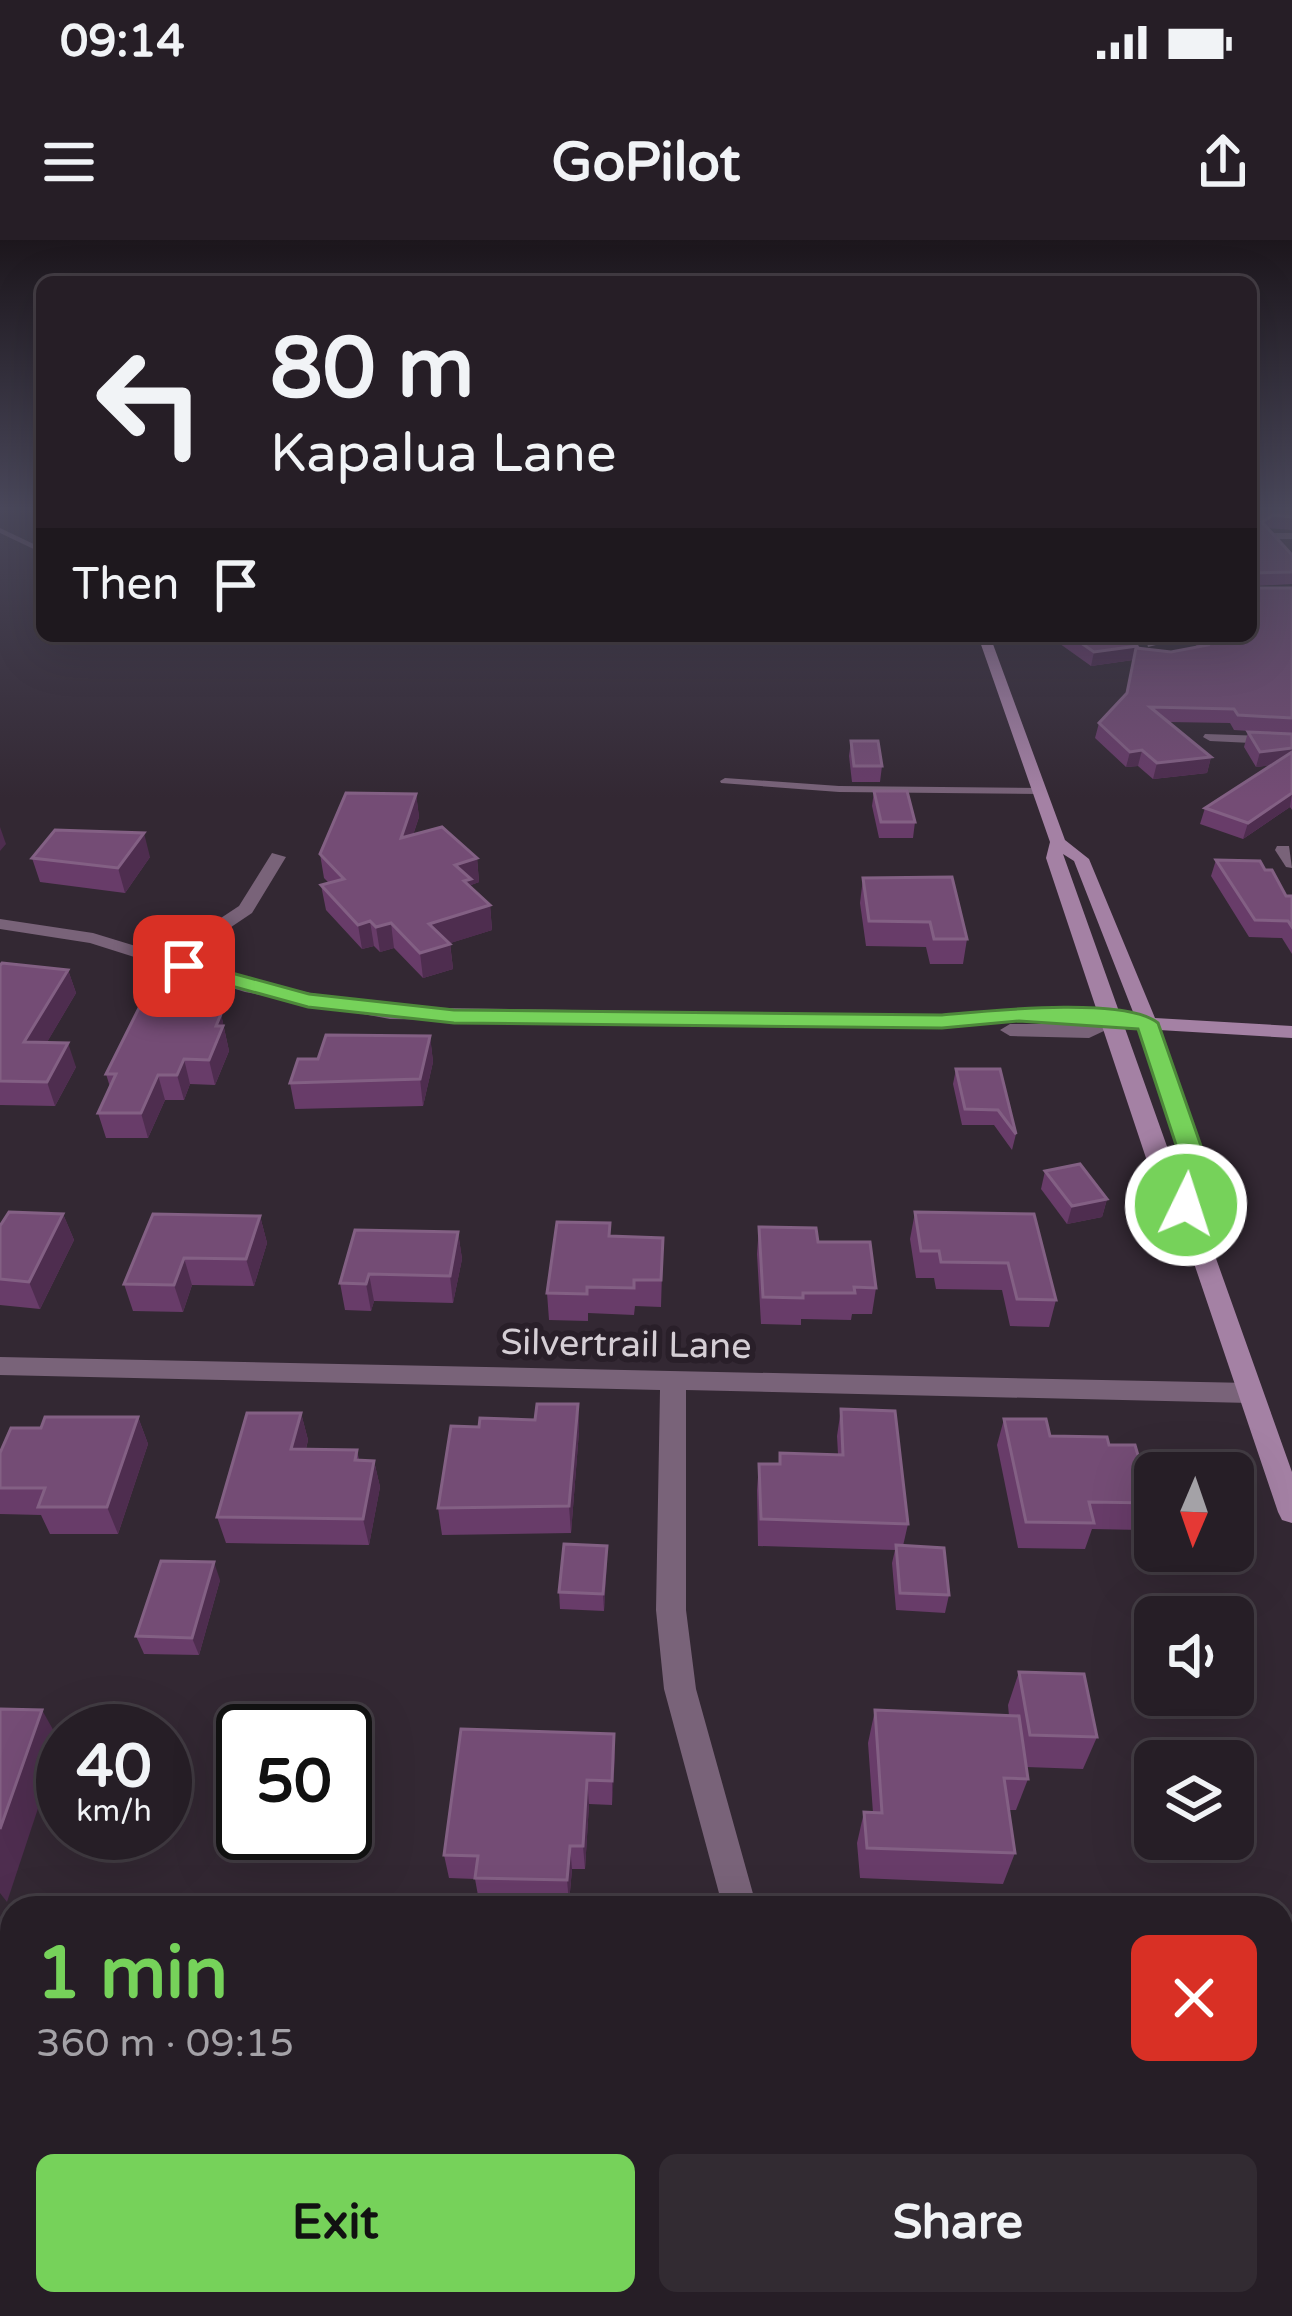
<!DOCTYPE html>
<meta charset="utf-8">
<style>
:root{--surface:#261e26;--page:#322b32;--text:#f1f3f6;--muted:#a4a2a7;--line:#423c43;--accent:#76d25a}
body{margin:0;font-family:"Varela Round",sans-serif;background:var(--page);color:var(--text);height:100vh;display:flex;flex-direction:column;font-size:45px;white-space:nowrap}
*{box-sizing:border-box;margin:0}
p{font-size:39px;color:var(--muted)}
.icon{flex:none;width:66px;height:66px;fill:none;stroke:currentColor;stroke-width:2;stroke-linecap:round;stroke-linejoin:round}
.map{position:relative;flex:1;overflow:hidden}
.details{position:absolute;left:0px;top:1656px;width:1293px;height:420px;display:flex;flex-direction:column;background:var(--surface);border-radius:36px 36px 0 0;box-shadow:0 12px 48px #0002,0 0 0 3px var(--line)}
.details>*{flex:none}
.banner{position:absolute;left:36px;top:36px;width:1221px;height:366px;border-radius:18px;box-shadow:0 12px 48px #0002,0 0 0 3px var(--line);background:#261e26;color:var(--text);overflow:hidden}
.needle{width:78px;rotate:182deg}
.tools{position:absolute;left:1134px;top:1212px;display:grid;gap:24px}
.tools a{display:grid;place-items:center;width:120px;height:120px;border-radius:18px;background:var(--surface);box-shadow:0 12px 48px #0002,0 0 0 3px var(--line);font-size:60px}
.speed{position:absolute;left:36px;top:1464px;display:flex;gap:24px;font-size:60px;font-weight:700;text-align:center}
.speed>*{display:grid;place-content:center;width:156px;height:156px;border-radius:50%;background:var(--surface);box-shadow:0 12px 48px #0002,0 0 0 3px var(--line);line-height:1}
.speed small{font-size:30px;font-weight:400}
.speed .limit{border:6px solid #111;border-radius:18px;background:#fff;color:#111}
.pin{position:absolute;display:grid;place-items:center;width:102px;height:102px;color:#fff;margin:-51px;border-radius:24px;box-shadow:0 6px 18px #0006}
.me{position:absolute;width:132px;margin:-66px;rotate:4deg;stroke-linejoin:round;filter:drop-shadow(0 0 9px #0008)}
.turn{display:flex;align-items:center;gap:42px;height:252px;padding:0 36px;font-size:54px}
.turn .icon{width:156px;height:156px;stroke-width:2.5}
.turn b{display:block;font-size:84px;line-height:102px}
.then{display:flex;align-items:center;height:114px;padding:0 36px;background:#0003;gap:24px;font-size:45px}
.round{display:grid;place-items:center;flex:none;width:126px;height:126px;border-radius:18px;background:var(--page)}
.overview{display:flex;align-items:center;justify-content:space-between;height:204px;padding:0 36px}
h1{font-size:72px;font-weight:800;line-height:90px;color:var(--accent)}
.primary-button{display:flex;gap:24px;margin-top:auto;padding:24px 36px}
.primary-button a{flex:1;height:138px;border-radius:18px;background:var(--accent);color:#111;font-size:48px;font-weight:800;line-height:138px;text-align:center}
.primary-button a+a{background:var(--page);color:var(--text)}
.status{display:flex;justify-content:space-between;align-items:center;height:84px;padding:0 60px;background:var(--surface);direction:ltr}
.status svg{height:33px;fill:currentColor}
header{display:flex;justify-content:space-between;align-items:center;height:156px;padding:0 36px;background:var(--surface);font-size:54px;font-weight:800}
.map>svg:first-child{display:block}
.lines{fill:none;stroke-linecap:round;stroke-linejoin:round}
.lane{fill:#796379;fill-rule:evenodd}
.street{fill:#796379;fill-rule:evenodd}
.secondary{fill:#a481a4;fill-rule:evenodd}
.wall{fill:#683c69}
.shaded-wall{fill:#4e2d4f}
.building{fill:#744c75;stroke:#836084;stroke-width:3}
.route{fill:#76d25a;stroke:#4d883a;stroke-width:3}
.labels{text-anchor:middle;stroke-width:12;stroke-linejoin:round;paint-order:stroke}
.street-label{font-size:36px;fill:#d5ced5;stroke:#291f29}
</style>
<div class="status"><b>09:14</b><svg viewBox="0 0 49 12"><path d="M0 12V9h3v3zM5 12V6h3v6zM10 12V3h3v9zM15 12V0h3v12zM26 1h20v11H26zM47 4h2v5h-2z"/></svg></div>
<header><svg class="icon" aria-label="menu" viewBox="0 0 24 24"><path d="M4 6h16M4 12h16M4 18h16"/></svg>GoPilot<svg class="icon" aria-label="share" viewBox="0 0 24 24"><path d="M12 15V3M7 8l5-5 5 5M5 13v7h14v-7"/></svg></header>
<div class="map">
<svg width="1292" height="2076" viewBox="0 0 1292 2076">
<rect width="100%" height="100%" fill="#332833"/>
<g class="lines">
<g class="lane">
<path d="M0 288 42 308V313L0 293Z"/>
<path d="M725 538 839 546 1040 548 1045 551 1040 554 839 552 721 543 720 541Z"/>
</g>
<g class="street">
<path d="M1265 293H1292V299H1278L1292 315V325Z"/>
<path d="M1145 396H1157L1160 404 1148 407Z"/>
<path d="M1205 494 1292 497V505L1210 501 1203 497Z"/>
<path d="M1277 606H1289L1292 628 1286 627 1275 610Z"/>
<path d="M272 613 286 617 252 673 182 720 255 743 390 767 942 776 1049 768 1120 778 1123 782 1089 798 1010 796 1000 790 1010 784H1092L1028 779 942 788 390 779 245 752 90 703 0 689V679L93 693 165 715 239 666Z"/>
<path d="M0 1117 1250 1143 1259 1146 1263 1153 1259 1160 1250 1163 686 1150V1370L696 1449 757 1668H723L664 1449 656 1370 660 1150 0 1135Z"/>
<path d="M789 2064H831L832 2076H790Z"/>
</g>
<path class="secondary" d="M978 396H990L1065 600 1089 619 1155 778 1292 786V798L1159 790 1206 923 1197 965 1292 1232V1283L1282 1280 1278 1272 1175 967 1153 939 1046 618 1050 602ZM1063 614 1074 621 1135 777 1123 783 1139 789 1184 923 1180 943Z"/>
</g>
<g class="wall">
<path d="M1251 268H1292V290L1268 288 1292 315V344L1254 346 1255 348H1292V494L1234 490 1230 483 1168 482 1211 517 1207 533 1153 539 1138 526 1126 527 1095 498 1099 483 1126 454 1133 420 1091 426 1049 396H1131L1137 408 1171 412 1197 407 1191 396H1251Z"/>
<path d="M1248 492 1292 494V570L1290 567 1243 599 1200 584 1205 568 1271 525 1256 527 1244 507Z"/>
<path d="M851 501 882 526 880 542H852L849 516Z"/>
<path d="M874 551 915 582 913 598H879L872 566Z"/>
<path d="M416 554 419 577 413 595 477 618 479 642 471 645V649L490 665 492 690 450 703 453 729 423 738 394 708 380 712 374 706 362 709 326 670 321 645 329 643 324 638 320 614Z"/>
<path d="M150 617 125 653 40 642 32 618Z"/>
<path d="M1216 620 1265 630 1286 656H1292V714L1282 698 1249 697 1211 636Z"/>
<path d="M863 638 967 699 963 724H930L926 707 866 706 860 663Z"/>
<path d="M0 726 68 730 76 753 47 802 76 827 55 866 0 865Z"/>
<path d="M221 774 229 811 215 845 190 844 184 860H165L148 898H106L98 873 110 847 106 834Z"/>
<path d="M430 796 433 822 423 866 295 869 290 843 318 819Z"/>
<path d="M956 829H1000L1016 894 1012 910 994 885H962L953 844Z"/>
<path d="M1045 931 1107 959 1102 977 1067 984 1041 949Z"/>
<path d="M915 972 1034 974 1056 1060 1049 1087 1010 1086 1002 1050 936 1049 934 1038H916L910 999Z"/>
<path d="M63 974 74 1000 40 1069 0 1065V986Z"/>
<path d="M260 976 267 1003 254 1046 192 1045 183 1072 133 1071 124 1044Z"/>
<path d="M759 987 876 1048 872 1074H852L851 1080 801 1079V1085L761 1084 757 1014Z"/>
<path d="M458 992 462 1019 453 1063 374 1061 371 1071 345 1070 340 1043Z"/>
<path d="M610 996 663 998 661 1067 635 1066 634 1075 588 1073V1081L549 1080 547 1053Z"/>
<path d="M578 1164 579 1191 571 1293 442 1295 438 1268 479 1187 535 1180Z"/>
<path d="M841 1169 908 1284 903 1306 949 1355 945 1373 896 1370 892 1323 895 1310 758 1306 757 1250 759 1224H779L780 1213 838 1214 837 1196Z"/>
<path d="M301 1173 308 1200 306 1209 357 1210 359 1220 374 1221 380 1247 369 1305 226 1303 217 1277Z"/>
<path d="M138 1177 148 1204 118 1294H50L41 1275 0 1274V1213L41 1188Z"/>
<path d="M1004 1179 1050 1196 1109 1205 1152 1263 1141 1290 1092 1289 1085 1309 1018 1308 997 1205Z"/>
<path d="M607 1306 604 1371 560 1369 559 1352Z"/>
<path d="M220 1340 199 1415 144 1414 136 1396Z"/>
<path d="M1019 1432 1097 1497 1083 1529 1026 1527 1028 1539 1016 1570H1009L1015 1613 1003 1644 860 1638 857 1603 864 1572 873 1573 868 1503 875 1470 1009 1476 1008 1465Z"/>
<path d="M614 1494 612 1565 589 1564 585 1629H572L569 1663 479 1661 475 1639 449 1638 444 1615Z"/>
<path d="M497 2064H686L685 2076H497Z"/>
</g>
<g class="shaded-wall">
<path d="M1137 406 1133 420 1091 426 1094 412Z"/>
<path d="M1292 508V523L1256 527 1260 512Z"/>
<path d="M1142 510 1138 526 1126 527 1130 512Z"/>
<path d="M1211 517 1207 533 1153 539 1157 523Z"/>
<path d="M1292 553 1290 567 1243 599 1248 583Z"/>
<path d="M416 554 419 577 404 622 401 598Z"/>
<path d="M0 587 6 604 0 611Z"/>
<path d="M144 593 150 617 125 653 118 628Z"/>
<path d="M477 618 479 642 471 645 473 663 455 625Z"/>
<path d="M490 665 492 690 432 709 429 684Z"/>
<path d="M370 681 374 706 362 709 358 685Z"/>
<path d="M391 683 394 708 380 712 376 687Z"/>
<path d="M450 704 453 729 423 738 420 713Z"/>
<path d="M68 730 76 753 33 826 24 802Z"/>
<path d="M221 774 229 811 215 845 209 820 216 786Z"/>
<path d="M430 796 433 822 423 866 420 839Z"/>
<path d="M68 803 76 827 55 866 47 842Z"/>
<path d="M184 819 190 844 184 860 177 835Z"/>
<path d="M158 835 165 860 148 898 141 873Z"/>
<path d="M1107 959 1102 977 1067 984 1072 966Z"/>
<path d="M63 974 74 1000 40 1069 29 1042Z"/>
<path d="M260 976 267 1003 254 1046 246 1019Z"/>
<path d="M458 992 462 1019 453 1063 450 1036Z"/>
<path d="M184 1018 192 1045 183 1072 174 1045Z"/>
<path d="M369 1034 374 1061 371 1071 366 1044Z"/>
<path d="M578 1164 579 1191 571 1293 569 1266Z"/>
<path d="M301 1173 308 1200 299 1235 291 1209Z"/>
<path d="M138 1177 148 1204 118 1294 107 1267Z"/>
<path d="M374 1221 380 1247 369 1305 363 1279Z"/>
<path d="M607 1306V1323L604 1371 603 1354Z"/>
<path d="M214 1322 220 1340 199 1415 192 1398Z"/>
<path d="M42 1470 60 1502 7 1662 0 1653V1589Z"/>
<path d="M614 1494 615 1518 612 1565V1541Z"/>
<path d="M587 1540 589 1564 585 1629 583 1606Z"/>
<path d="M570 1606 572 1629 569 1663 567 1640Z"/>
<path d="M45 2064H75L71 2076H41Z"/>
</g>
<g class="building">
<path d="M1251 268H1292V277L1273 275 1262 282 1292 315V332L1251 333 1255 348H1292V478L1238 475 1234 469 1150 467 1211 517 1157 523 1142 510 1130 512 1099 483 1127 453 1136 408 1171 412 1208 405 1203 396H1251Z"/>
<path d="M1071 396H1131L1137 406 1094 412Z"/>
<path d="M1248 492 1292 494V508L1260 512Z"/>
<path d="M851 501H878L882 526H854Z"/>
<path d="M1292 512V553L1248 583 1205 568Z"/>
<path d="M874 551H907L915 582H881Z"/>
<path d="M346 553 416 554 401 598 442 587 477 618 455 625 471 639 464 641 490 665 429 684 450 704 420 713 391 683 376 687 370 681 358 685 321 645 344 639 320 614Z"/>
<path d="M55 590 144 593 118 628 32 618Z"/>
<path d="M1216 620 1260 621 1265 630H1272L1286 656H1292V687L1288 681 1255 680Z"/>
<path d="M952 637 967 699H934L930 682 869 681 863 638Z"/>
<path d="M2 723 68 730 24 802 68 803 47 842 0 841V726Z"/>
<path d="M139 768 221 774 216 786H223L209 820 184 819 177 835H158L141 873H98L116 834H106Z"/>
<path d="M326 795 430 796 420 839 290 843 298 819H318Z"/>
<path d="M956 829H1000L1016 894 998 870 965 869Z"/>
<path d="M1080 924 1107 959 1072 966 1045 931Z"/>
<path d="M9 972 63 974 29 1042 0 1039V986Z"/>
<path d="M915 972 1034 974 1056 1060 1017 1059 1008 1023 941 1022 939 1011H921Z"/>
<path d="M153 974 260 976 246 1019 184 1018 174 1045 124 1044Z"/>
<path d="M557 982 610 983 609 996 663 998 661 1040H634V1048L587 1047V1054L547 1053Z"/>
<path d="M759 987 816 988 818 1002H870L876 1048 854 1047 855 1053H803V1058L763 1057Z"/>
<path d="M355 990 458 992 450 1036 369 1034 366 1044 340 1043Z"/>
<path d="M537 1164H578L569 1266 438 1268 451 1186 479 1187 480 1178 535 1180Z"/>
<path d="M841 1169 895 1171 908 1284 761 1279 759 1224H780V1213L843 1215Z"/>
<path d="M247 1173H301L291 1209 357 1210 355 1220 374 1221 363 1279 217 1277Z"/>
<path d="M45 1177H138L107 1267H38L45 1248H0V1213L11 1188H41Z"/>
<path d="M1004 1179H1046L1050 1196 1107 1197 1109 1205H1135L1152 1263 1089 1262 1094 1283 1026 1282Z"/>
<path d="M564 1304 607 1306 603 1354 559 1352Z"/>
<path d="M896 1305 944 1308 949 1355 900 1353Z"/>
<path d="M161 1321 214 1322 192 1398 136 1396Z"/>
<path d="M1019 1432 1084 1434 1097 1497 1030 1495Z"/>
<path d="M0 1469 42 1470 0 1589Z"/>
<path d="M875 1470 1019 1476 1028 1539 1004 1538 1015 1613 867 1608 864 1572 882 1573Z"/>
<path d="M461 1489 614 1494 612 1541 587 1540 583 1606H570L567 1640 475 1638 478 1616 444 1615Z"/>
<path d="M12 1986V2064H45L41 2076H0V2022Z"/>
<path d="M1281 1987 1290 2024 1281 2023Z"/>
<path d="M497 2064H633L568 2072V2076H497Z"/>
</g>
<linearGradient id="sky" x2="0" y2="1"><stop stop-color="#1c161c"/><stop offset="0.48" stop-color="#4a485b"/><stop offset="1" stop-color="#4a485b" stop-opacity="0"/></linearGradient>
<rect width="1292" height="558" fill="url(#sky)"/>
<path class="route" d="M184 720 309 754 454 770 942 775C987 771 1125 756 1158 783L1207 923 1199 965 1186 974 1173 965 1182 923 1138 789 1019 781 942 788 454 783 308 767 177 731 174 726Z"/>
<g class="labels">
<g class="street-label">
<text transform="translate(626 1103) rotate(1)" y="13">Silvertrail Lane</text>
</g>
</g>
</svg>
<div class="tools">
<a><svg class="needle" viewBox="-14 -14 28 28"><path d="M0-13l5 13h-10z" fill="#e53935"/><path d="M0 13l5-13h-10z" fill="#a4a2a7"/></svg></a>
<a><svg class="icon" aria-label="sound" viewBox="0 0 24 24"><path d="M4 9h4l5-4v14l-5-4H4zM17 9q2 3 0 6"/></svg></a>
<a><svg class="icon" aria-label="layers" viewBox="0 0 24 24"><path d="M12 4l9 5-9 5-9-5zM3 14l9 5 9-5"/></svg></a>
</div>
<div class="speed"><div>40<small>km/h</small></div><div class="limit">50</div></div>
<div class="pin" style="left:184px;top:726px;background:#d93025"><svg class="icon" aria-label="arrive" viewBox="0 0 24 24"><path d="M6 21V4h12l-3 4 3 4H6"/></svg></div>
<svg class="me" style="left:1186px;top:965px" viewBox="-20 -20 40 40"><circle r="17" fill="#76d25a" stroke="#fff" stroke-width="3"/><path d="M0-11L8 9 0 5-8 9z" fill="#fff"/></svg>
<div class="banner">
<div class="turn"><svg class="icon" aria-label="left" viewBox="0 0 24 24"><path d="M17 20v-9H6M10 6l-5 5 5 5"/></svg><div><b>80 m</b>Kapalua Lane</div></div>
<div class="then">Then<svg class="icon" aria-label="arrive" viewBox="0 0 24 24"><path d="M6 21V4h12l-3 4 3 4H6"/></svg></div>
</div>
<section class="details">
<div class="overview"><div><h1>1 min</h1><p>360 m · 09:15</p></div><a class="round" style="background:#d93025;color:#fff"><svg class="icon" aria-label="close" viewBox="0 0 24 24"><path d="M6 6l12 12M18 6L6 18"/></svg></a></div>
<div class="primary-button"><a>Exit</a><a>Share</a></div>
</section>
</div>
